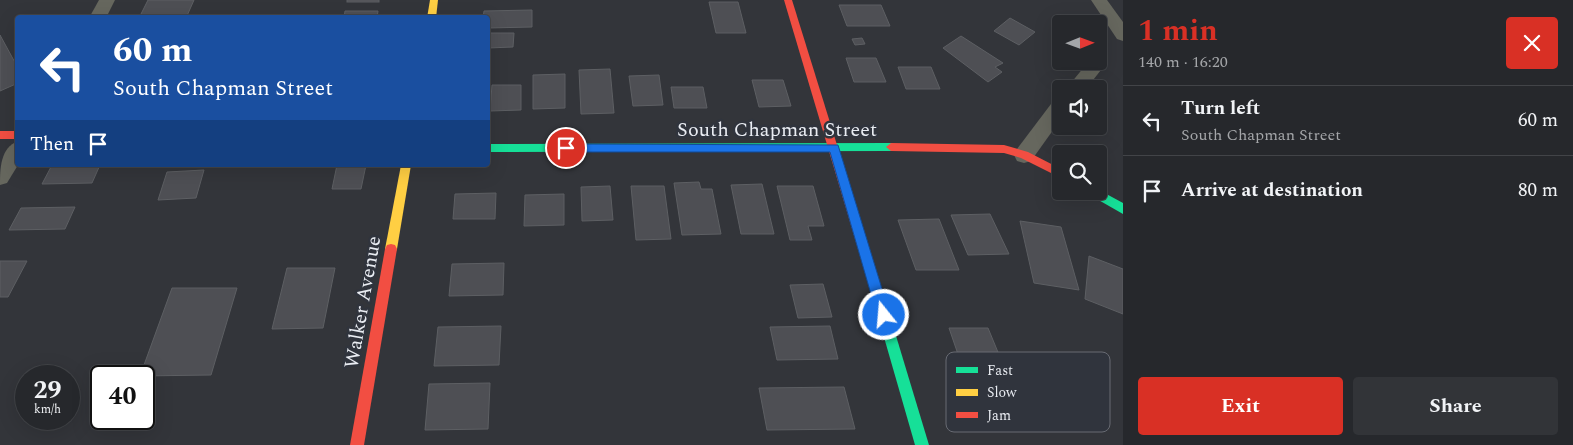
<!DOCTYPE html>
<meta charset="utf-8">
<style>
:root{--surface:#26282c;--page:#323438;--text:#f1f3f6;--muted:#a4a6a9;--line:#424448;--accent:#d93025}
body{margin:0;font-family:Spectral,serif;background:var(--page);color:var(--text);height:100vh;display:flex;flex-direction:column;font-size:19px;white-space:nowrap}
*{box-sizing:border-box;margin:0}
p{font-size:16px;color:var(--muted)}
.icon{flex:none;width:28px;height:28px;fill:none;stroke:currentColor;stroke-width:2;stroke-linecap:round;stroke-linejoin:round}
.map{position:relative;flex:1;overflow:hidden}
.details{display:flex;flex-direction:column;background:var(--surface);width:450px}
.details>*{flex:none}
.top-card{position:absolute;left:15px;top:15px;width:475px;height:152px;border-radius:5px;box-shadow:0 5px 20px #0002,0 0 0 1px var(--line);background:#1a4fa0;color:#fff;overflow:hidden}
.needle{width:32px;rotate:89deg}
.controls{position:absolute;left:1052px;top:15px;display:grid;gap:10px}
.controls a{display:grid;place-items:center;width:55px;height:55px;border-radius:5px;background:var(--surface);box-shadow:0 5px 20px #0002,0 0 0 1px var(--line);font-size:25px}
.speed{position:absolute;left:15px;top:365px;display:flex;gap:10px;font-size:25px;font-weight:700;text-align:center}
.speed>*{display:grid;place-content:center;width:65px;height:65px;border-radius:50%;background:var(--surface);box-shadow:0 5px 20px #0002,0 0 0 1px var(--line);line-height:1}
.speed small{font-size:12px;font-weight:400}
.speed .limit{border:2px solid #111;border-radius:8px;background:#fff;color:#111}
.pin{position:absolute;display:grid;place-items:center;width:42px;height:42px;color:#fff;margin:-21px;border:2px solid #fff;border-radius:50%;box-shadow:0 1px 5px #0007}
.me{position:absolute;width:55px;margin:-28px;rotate:343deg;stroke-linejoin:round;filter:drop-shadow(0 0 4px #0008)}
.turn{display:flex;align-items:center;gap:18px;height:105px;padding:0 15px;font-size:22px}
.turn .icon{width:65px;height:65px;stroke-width:2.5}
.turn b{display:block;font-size:35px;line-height:42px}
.then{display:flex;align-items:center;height:48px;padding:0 15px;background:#0003;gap:10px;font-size:19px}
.round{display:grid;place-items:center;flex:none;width:52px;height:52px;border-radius:5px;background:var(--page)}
.headline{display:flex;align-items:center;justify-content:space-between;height:85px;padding:0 15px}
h1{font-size:30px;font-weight:700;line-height:38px;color:var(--accent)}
.action{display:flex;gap:10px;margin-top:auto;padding:10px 15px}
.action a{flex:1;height:58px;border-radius:5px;background:var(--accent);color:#fff;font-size:20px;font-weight:700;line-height:58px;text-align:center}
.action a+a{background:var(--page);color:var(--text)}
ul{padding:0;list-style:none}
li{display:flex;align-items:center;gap:15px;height:70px;padding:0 15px;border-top:1px solid var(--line)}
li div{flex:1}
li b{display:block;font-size:19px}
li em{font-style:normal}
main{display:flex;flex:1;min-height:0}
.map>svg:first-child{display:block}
.building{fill:#4e4f54;stroke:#5d5f63}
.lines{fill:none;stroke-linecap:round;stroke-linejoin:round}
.street{fill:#66675e;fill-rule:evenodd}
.fast{fill:#16e098;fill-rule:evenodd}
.slow{fill:#ffcf43;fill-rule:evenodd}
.jam{fill:#f24e42;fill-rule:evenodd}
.route{fill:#1a73e8;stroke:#114b97}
.labels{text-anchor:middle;stroke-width:5;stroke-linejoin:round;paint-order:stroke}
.street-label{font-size:20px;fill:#e9ecf2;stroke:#30343d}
.key{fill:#30343d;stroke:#686b73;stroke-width:1}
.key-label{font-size:14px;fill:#e9ecf2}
</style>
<main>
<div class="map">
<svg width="1123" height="445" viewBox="0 0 1123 445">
<rect width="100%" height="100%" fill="#33353a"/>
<g class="building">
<path d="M148 0H194L186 18H139Z"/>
<rect x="347" y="0" width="32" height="2"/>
<path d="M709 2H738L746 33H716Z"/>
<path d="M839 5H881L890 26H847Z"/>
<path d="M532 10V27L488 28V18H483L484 11Z"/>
<path d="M345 11H378L377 18H344Z"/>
<path d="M1010 18 1035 32 1019 45 994 31Z"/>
<path d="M488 33H514L513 47 488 48Z"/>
<path d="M0 35 18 68V83L0 91Z"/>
<path d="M961 36 1003 63 995 67 1002 72 988 82 943 48Z"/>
<path d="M862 38 865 44 855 45 852 39Z"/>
<path d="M846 58H876L886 82H854Z"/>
<path d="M898 67H931L940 89H906Z"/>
<path d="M610 69 614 113 581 114 579 70Z"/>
<path d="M565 74V108L533 109V75Z"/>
<path d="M659 75 663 105 633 106 629 76Z"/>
<path d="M752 80H783L791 106 759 107Z"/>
<path d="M492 85H521V110L490 111Z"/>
<path d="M671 87H703L707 108H674Z"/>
<path d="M52 165H100L92 183 42 184Z"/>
<path d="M337 165H366L361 189H332Z"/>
<path d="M204 170 196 198 158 200 167 172Z"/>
<path d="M699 182 701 189H712L721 234 682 235 674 183Z"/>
<path d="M762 184 774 234H741L731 185Z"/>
<path d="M610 186 613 220 582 221 581 187Z"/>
<path d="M631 186H664L671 239 636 240Z"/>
<path d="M777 186H813L824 226H808L812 240H790Z"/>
<path d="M496 193 495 219H453L455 194Z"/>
<path d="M564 194V225L524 226 525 195Z"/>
<path d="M75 207 65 229 9 230 21 208Z"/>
<path d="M990 214 1009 254 968 255 951 215Z"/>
<path d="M939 219 959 270H916L898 220Z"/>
<path d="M1020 221 1061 227 1079 290 1034 283Z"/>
<path d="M1089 256 1123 269V314L1085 299Z"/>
<path d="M0 261H27L8 297H0Z"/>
<path d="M504 263 503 295 449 296 452 264Z"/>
<path d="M287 268H335L323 328 272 329Z"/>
<path d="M823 284 832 317 798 318 790 285Z"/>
<path d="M172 288H237L211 375 140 376Z"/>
<path d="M501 326 499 365 434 366 438 327Z"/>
<path d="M830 326 838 359 777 360 770 327Z"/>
<path d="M949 328H988L1002 362 961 363Z"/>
<path d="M490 383 488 429 425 430 429 384Z"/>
<path d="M844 387 855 429 767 430 759 388Z"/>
</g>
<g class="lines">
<g class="street">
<path d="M99 0H115L106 18H89Z"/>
<path d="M1091 0H1107L1123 22V41L1117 39Z"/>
<path d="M1099 55 1105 57 1108 61 1086 89H1066L1089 61H1099Z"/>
<path d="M1061 98V119L1031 161 1024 163 1017 161 1014 155 1017 149 1054 100Z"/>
<path d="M18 141V165L7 183 0 185C0 169 0 148 18 141Z"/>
</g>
<g class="fast">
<path d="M891 143 896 147 891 151 488 152V144Z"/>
<path d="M1099 190 1123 203V214L1088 194 1087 191H1099Z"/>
<path d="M881 300 885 302 887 306 929 445H915L875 306 877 302Z"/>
</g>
<g class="slow">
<path d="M430 0H438L436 18H427Z"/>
<path d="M401 165H411L397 249 395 253 391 254 387 253 385 249Z"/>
</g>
<g class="jam">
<path d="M784 0H792L887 306 885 310 881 312 877 310 875 306Z"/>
<rect x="0" y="131" width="18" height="8"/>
<path d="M891 143 1004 145 1028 152 1061 169V178L1021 158 1004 153 891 151 886 147Z"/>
<path d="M391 244 395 245 397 249 364 445H350L385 249 387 245Z"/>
</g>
</g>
<path class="route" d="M566 144 838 145 890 315 888 319 884 321 879 319 877 315 830 152H566L561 148Z"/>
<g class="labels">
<g class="street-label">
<text x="777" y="136">South Chapman Street</text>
<text transform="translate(362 302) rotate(-80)" y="7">Walker Avenue</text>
</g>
</g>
<rect x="946" y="352" width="164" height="80" rx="8" class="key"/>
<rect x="956" y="367" width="22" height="6" fill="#16e098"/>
<rect x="956" y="389" width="22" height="7" fill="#ffcf43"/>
<rect x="956" y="412" width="22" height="6" fill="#f24e42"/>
<g class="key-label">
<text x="987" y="375">Fast</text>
<text x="987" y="397">Slow</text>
<text x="987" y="420">Jam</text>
</g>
</svg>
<div class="controls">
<a><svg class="needle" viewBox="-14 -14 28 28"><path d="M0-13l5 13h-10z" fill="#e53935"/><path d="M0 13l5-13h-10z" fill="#a4a6a9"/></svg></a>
<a><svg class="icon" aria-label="sound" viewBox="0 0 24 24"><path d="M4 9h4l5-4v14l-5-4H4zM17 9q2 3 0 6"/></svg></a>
<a><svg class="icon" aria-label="search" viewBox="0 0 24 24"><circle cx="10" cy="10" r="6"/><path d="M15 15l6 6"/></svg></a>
</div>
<div class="speed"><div>29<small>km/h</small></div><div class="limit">40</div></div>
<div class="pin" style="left:566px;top:148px;background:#d93025"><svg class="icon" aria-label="arrive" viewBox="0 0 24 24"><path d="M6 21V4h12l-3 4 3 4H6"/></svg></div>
<svg class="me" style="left:884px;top:315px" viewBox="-20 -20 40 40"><circle r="17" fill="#1a73e8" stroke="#fff" stroke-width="3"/><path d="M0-11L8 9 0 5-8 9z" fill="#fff"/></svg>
<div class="top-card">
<div class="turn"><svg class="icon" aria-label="left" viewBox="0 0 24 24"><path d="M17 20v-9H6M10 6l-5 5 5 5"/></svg><div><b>60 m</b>South Chapman Street</div></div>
<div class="then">Then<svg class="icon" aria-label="arrive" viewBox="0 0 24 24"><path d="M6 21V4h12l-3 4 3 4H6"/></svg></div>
</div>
</div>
<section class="details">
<div class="headline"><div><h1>1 min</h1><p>140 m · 16:20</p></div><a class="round" style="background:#d93025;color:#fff"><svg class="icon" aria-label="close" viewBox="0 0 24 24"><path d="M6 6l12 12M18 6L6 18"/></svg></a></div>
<ul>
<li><svg class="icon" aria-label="left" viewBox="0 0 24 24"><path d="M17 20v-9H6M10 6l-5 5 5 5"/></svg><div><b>Turn left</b><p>South Chapman Street</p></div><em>60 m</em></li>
<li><svg class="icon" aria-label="arrive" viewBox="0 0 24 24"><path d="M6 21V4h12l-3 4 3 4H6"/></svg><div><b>Arrive at destination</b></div><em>80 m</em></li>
</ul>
<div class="action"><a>Exit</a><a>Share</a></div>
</section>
</main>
